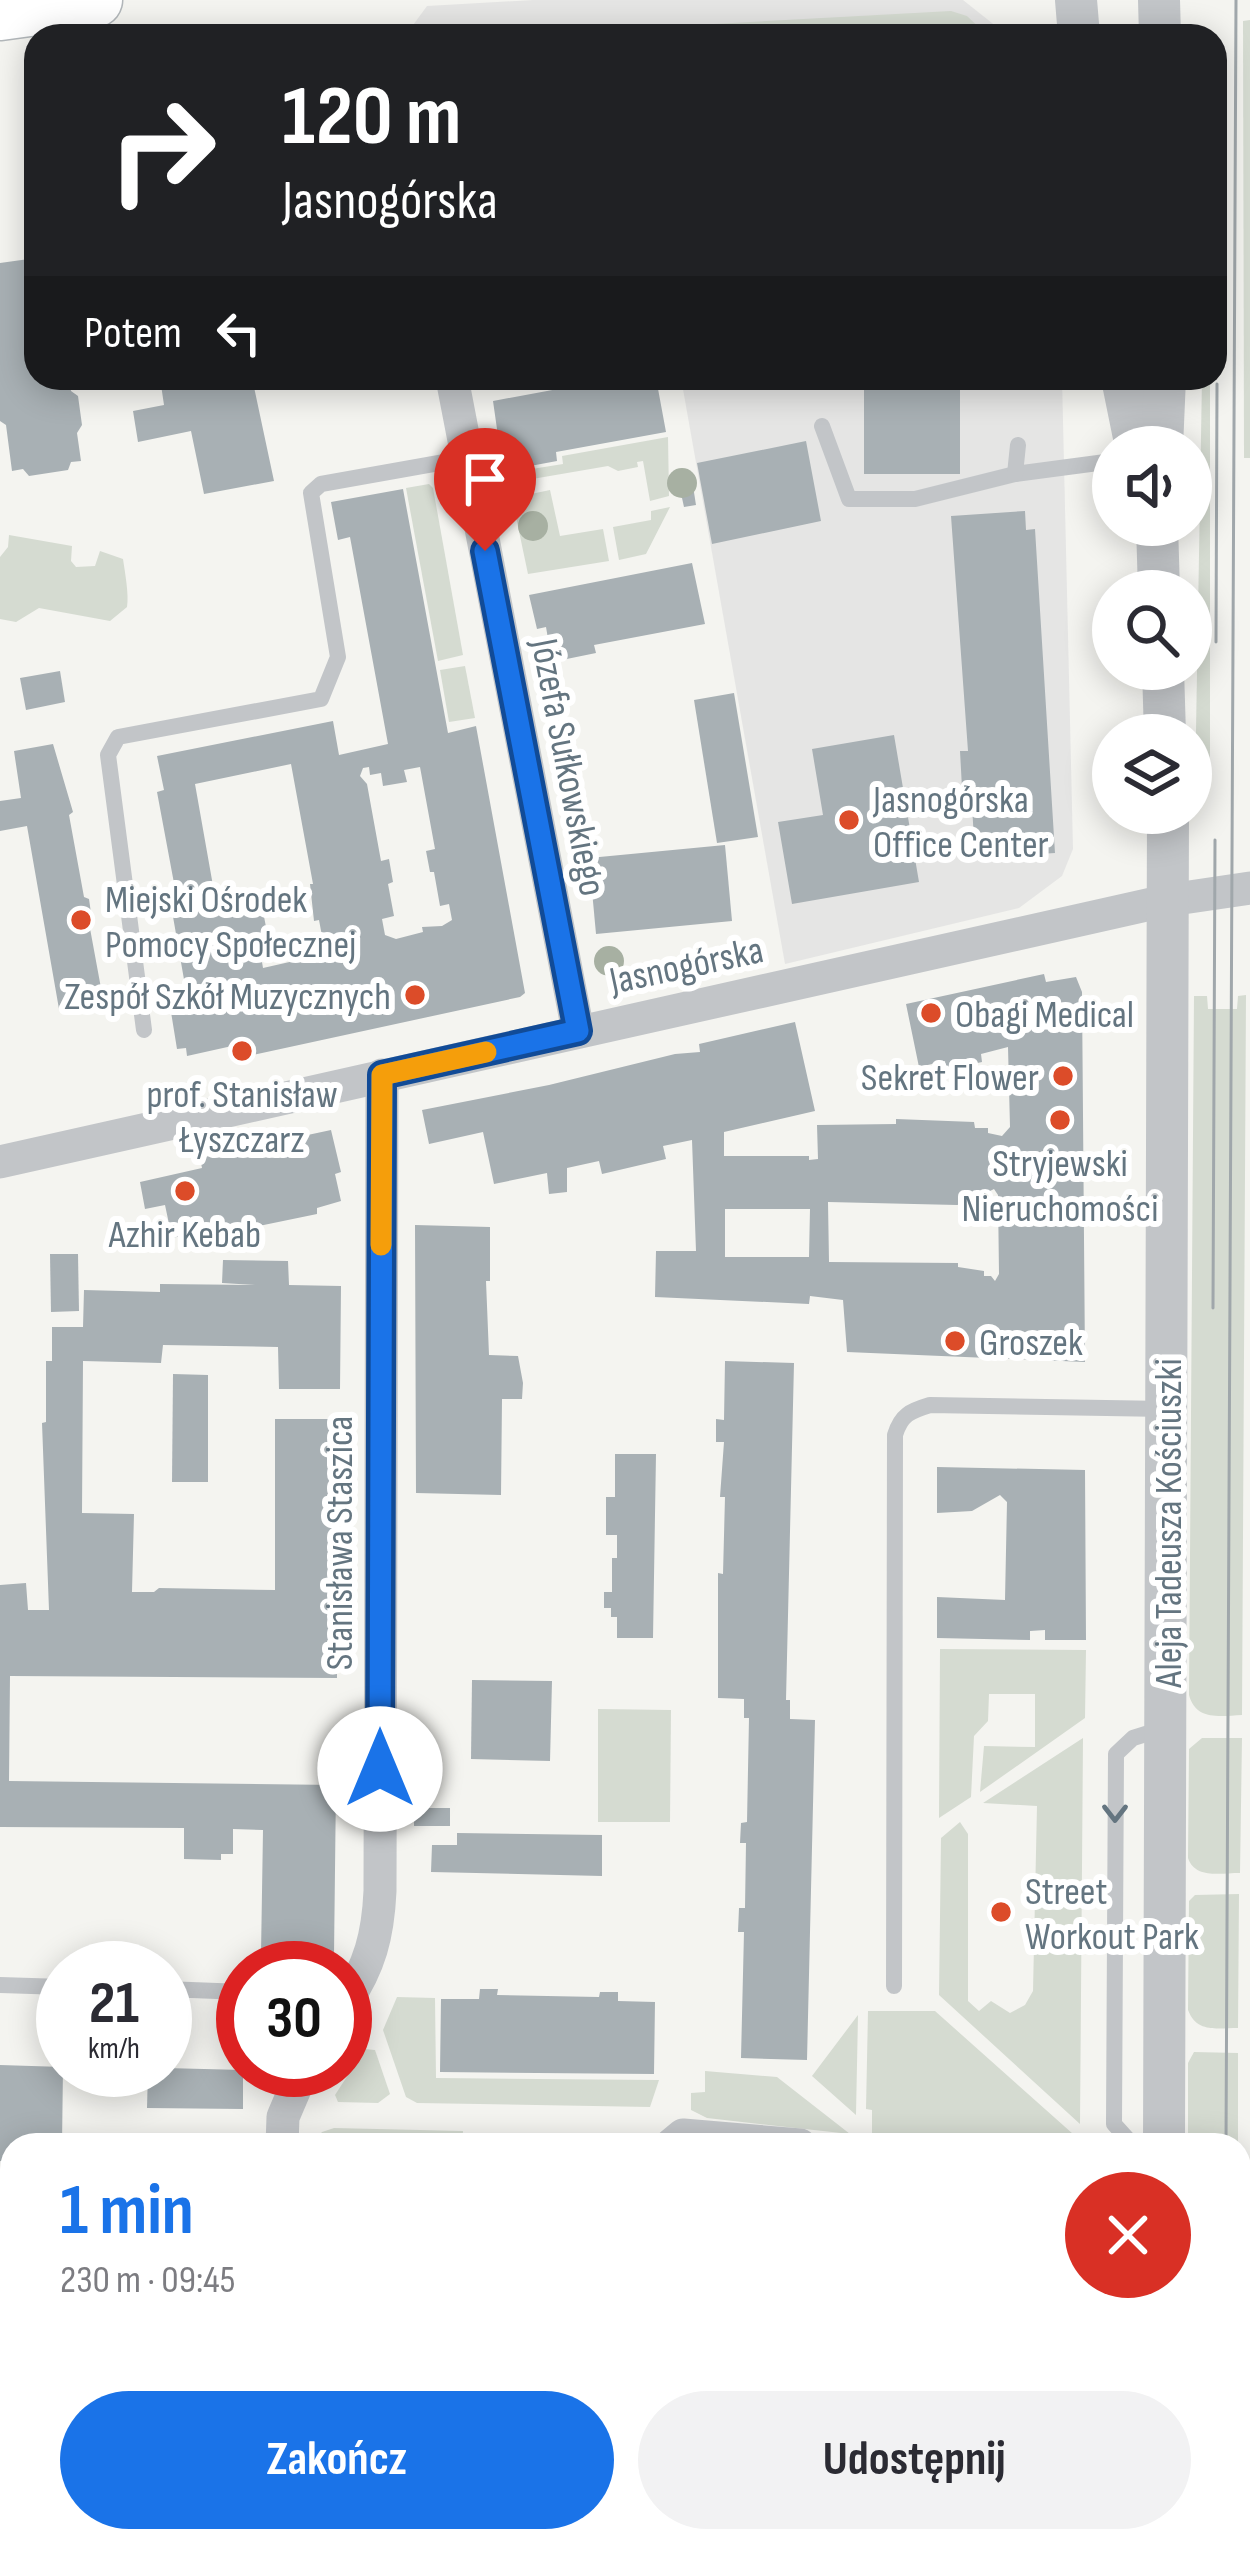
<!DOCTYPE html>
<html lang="pl">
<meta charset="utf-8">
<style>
:root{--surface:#fff;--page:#f2f2f3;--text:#2b2b33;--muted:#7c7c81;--accent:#1a73e8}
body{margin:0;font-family:"Sofia Sans Condensed",sans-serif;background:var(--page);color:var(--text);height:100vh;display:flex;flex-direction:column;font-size:45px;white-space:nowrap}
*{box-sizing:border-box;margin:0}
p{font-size:39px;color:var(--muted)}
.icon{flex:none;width:66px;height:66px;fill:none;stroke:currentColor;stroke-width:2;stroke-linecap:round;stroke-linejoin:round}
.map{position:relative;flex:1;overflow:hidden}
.drawer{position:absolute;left:0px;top:2133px;width:1251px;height:420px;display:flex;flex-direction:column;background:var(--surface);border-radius:36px 36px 0 0;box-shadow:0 6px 30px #0003}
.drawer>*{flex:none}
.top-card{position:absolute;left:24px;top:24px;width:1203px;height:366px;border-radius:36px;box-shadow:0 6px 30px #0003;background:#202124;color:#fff;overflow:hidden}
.controls{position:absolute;left:1092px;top:426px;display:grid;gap:24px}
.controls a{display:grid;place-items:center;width:120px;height:120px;border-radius:50%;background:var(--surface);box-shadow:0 6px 30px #0003;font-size:60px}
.speed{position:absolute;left:36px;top:1941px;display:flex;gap:24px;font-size:60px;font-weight:700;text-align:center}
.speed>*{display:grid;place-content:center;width:156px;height:156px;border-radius:50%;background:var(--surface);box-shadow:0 6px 30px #0003;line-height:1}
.speed small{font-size:30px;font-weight:400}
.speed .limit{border:18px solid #d22;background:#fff;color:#111}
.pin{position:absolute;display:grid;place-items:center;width:102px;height:102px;color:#fff;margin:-123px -51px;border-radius:50% 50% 50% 0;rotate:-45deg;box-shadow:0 0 12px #0007}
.pin .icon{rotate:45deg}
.me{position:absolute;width:132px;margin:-66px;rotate:0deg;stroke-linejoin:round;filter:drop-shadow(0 0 9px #0008)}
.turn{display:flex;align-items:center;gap:42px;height:252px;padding:0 60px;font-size:54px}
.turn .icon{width:156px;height:156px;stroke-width:2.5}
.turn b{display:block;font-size:84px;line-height:102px}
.then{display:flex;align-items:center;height:114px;padding:0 60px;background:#0003;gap:24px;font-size:45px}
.round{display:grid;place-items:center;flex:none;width:126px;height:126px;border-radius:63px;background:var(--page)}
.summary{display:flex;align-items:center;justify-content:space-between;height:204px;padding:0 60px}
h1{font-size:72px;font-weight:700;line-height:90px;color:var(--accent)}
.button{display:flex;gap:24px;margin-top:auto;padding:24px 60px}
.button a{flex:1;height:138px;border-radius:72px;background:var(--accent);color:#fff;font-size:48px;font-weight:700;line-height:138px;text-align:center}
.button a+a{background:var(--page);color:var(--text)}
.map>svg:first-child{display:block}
.built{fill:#e5e5e4}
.green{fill:#d5dbd1}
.building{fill:#a8b0b4;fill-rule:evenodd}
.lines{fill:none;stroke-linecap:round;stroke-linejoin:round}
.primary-casing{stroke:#b2b7ba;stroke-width:57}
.service{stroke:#c2c5c8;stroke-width:16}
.minor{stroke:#c2c5c8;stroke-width:33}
.tertiary{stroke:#c2c5c8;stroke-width:42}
.primary{stroke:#fff;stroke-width:54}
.tram{stroke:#a0a7ab;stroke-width:3}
.tree{fill:#a7b0a2}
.oneway{stroke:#647580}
.route-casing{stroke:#114b97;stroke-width:30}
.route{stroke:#1a73e8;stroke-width:21}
.slow{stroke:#f59e0b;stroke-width:21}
.poi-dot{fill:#dc4c29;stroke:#fff;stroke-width:4.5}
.labels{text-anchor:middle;stroke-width:12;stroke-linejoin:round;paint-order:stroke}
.street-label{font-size:39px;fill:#647580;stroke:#fff}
.poi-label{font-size:39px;fill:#647580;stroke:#fff;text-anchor:start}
</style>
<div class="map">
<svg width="1250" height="2553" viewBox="0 0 1250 2553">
<rect width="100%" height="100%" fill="#f4f4f0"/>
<g class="built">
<path d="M533 0H963L997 27 1001 36H405L427 6Z"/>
<path d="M681 378H1062L1073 849 1062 876 1019 908 785 964Z"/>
</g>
<g class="green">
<path d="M951 11 967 16 988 36H661L659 27Z"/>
<path d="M1250 20V458H1244L1243 21Z"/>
<path d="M1202 378H1210V790H1195Z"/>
<path d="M668 437 669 496 650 501 643 461 637 462 638 467 618 471 608 466 509 483 501 440 506 439 513 472 563 464 562 456Z"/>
<path d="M429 484 433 488 463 655 438 661 406 488Z"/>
<path d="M550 490 560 536 603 529 609 561 528 574 512 498Z"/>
<path d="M670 507 646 554 619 560 613 527 651 520V511Z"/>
<path d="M9 535 72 546 71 561 76 567 95 566 100 551 123 559C125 573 129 594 127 607L110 621 39 608 16 622 0 619V557L8 547Z"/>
<path d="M465 666 475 718 449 722 440 670Z"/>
<path d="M1246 995 1242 1715C1220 1716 1196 1721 1189 1695L1194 996H1207L1208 1009H1237L1238 996Z"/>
<path d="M940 1649 1086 1650 1085 1718 980 1792 984 1746 1035 1747V1694H989L988 1721 974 1736 971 1797 939 1818Z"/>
<path d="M598 1709 671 1710 670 1822H598Z"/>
<path d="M1083 1738 1080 2124 939 1995 941 1838 960 1822 968 1834V2001L979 2011 991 2001 1010 2013 1025 2005 1033 1991 1037 1806 983 1803Z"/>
<path d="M1202 1738H1242L1240 1873C1220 1873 1195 1879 1188 1858L1189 1749Z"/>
<path d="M1239 1894 1238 2028C1216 2028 1197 2033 1188 2010L1189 1901 1195 1895Z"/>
<path d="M397 1997 435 1998 436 2078 659 2080 650 2107 417 2103 406 2097 383 2030Z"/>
<path d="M868 2011H935L1073 2134 1066 2139 872 2134V2110L866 2109Z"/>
<path d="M858 2015 856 2114V2115L812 2076Z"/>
<path d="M365 2049 375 2050 390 2094 378 2103 338 2102 335 2095Z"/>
<path d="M1194 2052 1238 2053V2145H1188V2063Z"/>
<path d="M705 2071 777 2077 850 2134 707 2118 691 2110V2093L705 2092Z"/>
<path d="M334 2128 463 2131 462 2145 317 2138 322 2132Z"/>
<path d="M482 2134 645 2135V2145H476Z"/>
<path d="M0 2240H12V2385L0 2382Z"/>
<path d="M0 2394 12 2398V2436L6 2448 12 2458V2477L0 2482Z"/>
<path d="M297 2541H401V2553H294Z"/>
</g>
<g class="building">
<path d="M36 258V378H69L71 391 78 396 82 425 77 433 81 461 71 462 68 470 29 476 23 469 12 471 6 425 0 421V263Z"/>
<path d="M160 378H236L238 389 254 387 274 481 204 494 191 431 138 442 133 411 164 405Z"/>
<path d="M617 378H656L666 432 556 452 557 461 514 469 507 434 498 436 493 401Z"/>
<rect x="864" y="378" width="96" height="96"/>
<path d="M806 441 821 521 712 544 697 463Z"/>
<path d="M693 486 696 505 684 507 680 489Z"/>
<path d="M403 489 448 733 476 726 525 993 520 997 244 1057 241 1044 187 1056 186 1048 177 1049 171 1012 189 1008 172 911 179 910 157 792 164 790 157 756 333 721 339 755 388 744 350 537 338 540 331 502ZM291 764 313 884H310L314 921 319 920 322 936 328 935 330 949 315 952 316 956 263 968 260 950 266 948 263 932 266 927 262 906 218 914 195 784ZM369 767 370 775 381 773 383 786 407 782 404 770 420 767 435 849 426 851 430 872H434L440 906 449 904 452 920 442 926 422 927 423 932 396 939 385 935 382 919 394 916 388 884 393 882 389 859 381 861 367 784 360 776 363 768Z"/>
<path d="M1025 511 1026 530 1035 529 1055 853 975 858 971 787 962 788 960 751H968L951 516Z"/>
<path d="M692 563 705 624 594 645 596 653 552 662 546 627 537 629 529 595Z"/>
<path d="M60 671 65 702 26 710 20 678Z"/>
<path d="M734 693 758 837 717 843 694 700Z"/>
<path d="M894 735 919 882 792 904 778 822 823 815 812 749Z"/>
<path d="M53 744 73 812 69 815 84 897 89 899 92 920 89 923 103 999 59 1009 27 826 0 831V801L21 798 14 751Z"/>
<path d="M725 845 732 921 596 934 589 858Z"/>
<path d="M1044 974 1046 982 1076 977 1082 992 1085 1362 847 1352 843 1300 810 1296 809 1304 655 1297 656 1251H696L692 1140 663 1146 666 1159 602 1174 599 1161 567 1168V1192L549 1194 547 1173 494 1184 483 1132 429 1144 422 1110 549 1085 675 1054 700 1052 699 1044 795 1022 815 1111 724 1132V1156H809V1160L818 1159 817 1125 896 1124V1119L974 1122 975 1128H988V1133L1002 1136 1010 1127 1008 1047 981 1054 982 1062 946 1070 945 1061 919 1067 906 1004ZM994 1189 998 1195 999 1274 995 1281 991 1276H984V1271L958 1267V1263L829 1262 828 1202 957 1205 983 1200 984 1194ZM725 1209H810L809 1257H725Z"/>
<path d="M331 1130 341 1172 335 1174 341 1201 317 1208V1214L240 1230 239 1224 172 1238 165 1205 145 1209 140 1182 202 1168 200 1158Z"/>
<path d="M415 1225 490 1227V1281H486L489 1355 518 1356 523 1383 522 1399H502L501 1495 416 1493Z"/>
<path d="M50 1254H78L79 1311 51 1312Z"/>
<path d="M223 1260 288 1261 289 1285 341 1286 340 1389H279L278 1347 163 1345 161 1363 83 1361 82 1513 134 1514 132 1592H154L159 1588 275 1590V1419H334L333 1581H336L337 1678 10 1676 9 1781 336 1785 334 1955 261 1954 263 1830 233 1829V1854H221V1860L184 1859V1828L0 1827V1585L26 1583 28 1610H49L42 1423 46 1422V1361H52V1327H83L84 1290 160 1292V1284L255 1285 222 1283Z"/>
<path d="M725 1361 794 1363 786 1700H790V1719L815 1720 807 2060 741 2058 744 1932H738L739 1908H745L746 1843H740L741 1823 747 1822 749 1718H744V1699L718 1698V1573L723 1574 725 1497H720L724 1442H716V1419L724 1420Z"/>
<path d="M173 1374 208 1375V1482H172Z"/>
<path d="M615 1454H656L653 1638H617V1617H611V1608H604V1592H612V1558H617V1535H606V1497H615Z"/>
<path d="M937 1467 1085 1470 1086 1640H1045V1630L1030 1631V1640L937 1638V1597L1005 1600 1007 1502 1000 1495 972 1511 937 1513Z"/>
<path d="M472 1680 552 1681 550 1761 471 1759Z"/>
<rect x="414" y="1808" width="36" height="18"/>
<path d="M457 1833 602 1835V1876L431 1872 432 1845H457Z"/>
<path d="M480 1989H498L497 1995 599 1997 600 1992H618V2001L655 2002 654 2074 440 2072 441 1999H479Z"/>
<path d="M0 2065 63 2067 62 2145H12V2161H0Z"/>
<path d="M165 2068 243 2070V2109L147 2108 148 2070Z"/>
<rect x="561" y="2541" width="40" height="12"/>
<rect x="910" y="2541" width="171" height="12"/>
</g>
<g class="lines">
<defs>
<path id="primary" d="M0 13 95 0"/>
</defs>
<use href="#primary" class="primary-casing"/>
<g class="service">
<path d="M822 426 849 499H915L1015 474 1113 461"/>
<path d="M1015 474 1018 445"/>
<path d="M144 1030 108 755 118 737 321 699 338 657 311 493 321 484 467 458"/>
<path d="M0 1985 63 1987"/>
<path d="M894 1986 895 1435C901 1415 910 1411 930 1405L1166 1409"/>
<path d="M165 1989 243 1992"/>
<path d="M1133 2145 1114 2124 1116 1754 1133 1738 1165 1728"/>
<path d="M672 2541 682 2553"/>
<path d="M480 2553V2541"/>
</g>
<g class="minor">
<path d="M452 378 578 1031"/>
<path d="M0 1162 1169 900 1250 888"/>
<path d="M345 2003C370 1966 378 1935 380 1891L382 1075"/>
<path d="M282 2145 283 2117 303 2070"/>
<path d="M671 2145 683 2135 800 2145"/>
<path d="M241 2553 248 2541"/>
</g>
<g class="tertiary">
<path d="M1076 0 1079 36"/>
<path d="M1159 0 1160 36"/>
<path d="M1122 378 1136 447"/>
<path d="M1162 447 1165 378"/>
<path d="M1157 525 1159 591"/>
<path d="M1163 669 1165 735"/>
<path d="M1164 2145 1168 813"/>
<path d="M1157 2553V2541"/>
</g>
<use href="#primary" class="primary"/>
<g class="tram">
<path d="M1216 642 1217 384"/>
<path d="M1213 1308 1215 840"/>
<path d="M1226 2145 1236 0"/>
<path d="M1207 2553V2541"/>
</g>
</g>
<g class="tree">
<circle cx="682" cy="483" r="15"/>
<circle cx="533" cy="526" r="15"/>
<circle cx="609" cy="961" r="15"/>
</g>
<defs><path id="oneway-chevron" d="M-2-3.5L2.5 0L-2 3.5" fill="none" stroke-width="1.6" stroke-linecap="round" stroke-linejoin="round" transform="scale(3)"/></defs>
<use class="oneway" href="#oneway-chevron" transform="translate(1115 1813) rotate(90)"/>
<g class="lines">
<defs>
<path id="route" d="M380 1769 382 1075 578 1031 485 551"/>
</defs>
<use href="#route" class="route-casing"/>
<use href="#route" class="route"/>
<path class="slow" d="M381 1245 382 1075 486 1052"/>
</g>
<g class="poi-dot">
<circle cx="849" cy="820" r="12"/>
<circle cx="81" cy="920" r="12"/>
<circle cx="415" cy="995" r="12"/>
<circle cx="931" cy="1013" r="12"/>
<circle cx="242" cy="1051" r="12"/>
<circle cx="1063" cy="1076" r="12"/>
<circle cx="1060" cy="1120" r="12"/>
<circle cx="185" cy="1191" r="12"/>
<circle cx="955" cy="1341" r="12"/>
<circle cx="1001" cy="1912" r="12"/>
</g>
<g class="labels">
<g class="street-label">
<text transform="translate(570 767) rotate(79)" y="14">Józefa Sułkowskiego</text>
<text transform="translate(686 964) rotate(-12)" y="14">Jasnogórska</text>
<text transform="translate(1167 1523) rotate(-90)" y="14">Aleja Tadeusza Kościuszki</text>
<text transform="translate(338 1543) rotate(-90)" y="14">Stanisława Staszica</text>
</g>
<g class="poi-label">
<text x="873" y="812">Jasnogórska<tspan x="873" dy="45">Office Center</tspan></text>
<text x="105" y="912">Miejski Ośrodek<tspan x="105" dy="45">Pomocy Społecznej</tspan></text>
<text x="391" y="1009" text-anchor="end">Zespół Szkół Muzycznych</text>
<text x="955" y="1027">Obagi Medical</text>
<text x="1039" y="1090" text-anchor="end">Sekret Flower</text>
<text x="242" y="1107" text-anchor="middle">prof. Stanisław<tspan x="242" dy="45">Łyszczarz</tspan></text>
<text x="1060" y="1176" text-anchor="middle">Stryjewski<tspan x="1060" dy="45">Nieruchomości</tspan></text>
<text x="185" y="1247" text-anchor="middle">Azhir Kebab</text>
<text x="979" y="1355">Groszek</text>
<text x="1025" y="1904">Street<tspan x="1025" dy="45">Workout Park</tspan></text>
</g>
</g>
</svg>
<div class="controls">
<a><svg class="icon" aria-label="sound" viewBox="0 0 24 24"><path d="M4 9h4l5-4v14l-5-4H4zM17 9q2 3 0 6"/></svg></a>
<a><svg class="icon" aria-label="search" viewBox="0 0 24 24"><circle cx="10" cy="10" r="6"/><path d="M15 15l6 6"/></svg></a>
<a><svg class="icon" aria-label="layers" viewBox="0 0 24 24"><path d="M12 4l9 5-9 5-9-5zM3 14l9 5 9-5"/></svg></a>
</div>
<div class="speed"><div>21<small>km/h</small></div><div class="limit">30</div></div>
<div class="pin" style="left:485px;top:551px;background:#d93025"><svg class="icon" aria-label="arrive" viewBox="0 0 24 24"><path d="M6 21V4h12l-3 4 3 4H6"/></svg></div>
<svg class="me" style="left:380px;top:1769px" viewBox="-20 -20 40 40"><circle r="19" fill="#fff"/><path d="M0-13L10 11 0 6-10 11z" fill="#1a73e8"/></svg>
<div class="top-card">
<div class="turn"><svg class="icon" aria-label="right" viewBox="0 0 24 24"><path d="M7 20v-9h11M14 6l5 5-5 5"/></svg><div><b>120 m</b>Jasnogórska</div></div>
<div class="then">Potem<svg class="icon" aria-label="left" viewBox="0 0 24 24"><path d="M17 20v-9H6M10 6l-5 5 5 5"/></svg></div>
</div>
<section class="drawer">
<div class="summary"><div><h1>1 min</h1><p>230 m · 09:45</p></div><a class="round" style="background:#d93025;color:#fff"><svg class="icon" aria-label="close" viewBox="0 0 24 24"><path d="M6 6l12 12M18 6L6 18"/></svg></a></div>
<div class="button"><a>Zakończ</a><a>Udostępnij</a></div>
</section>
</div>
